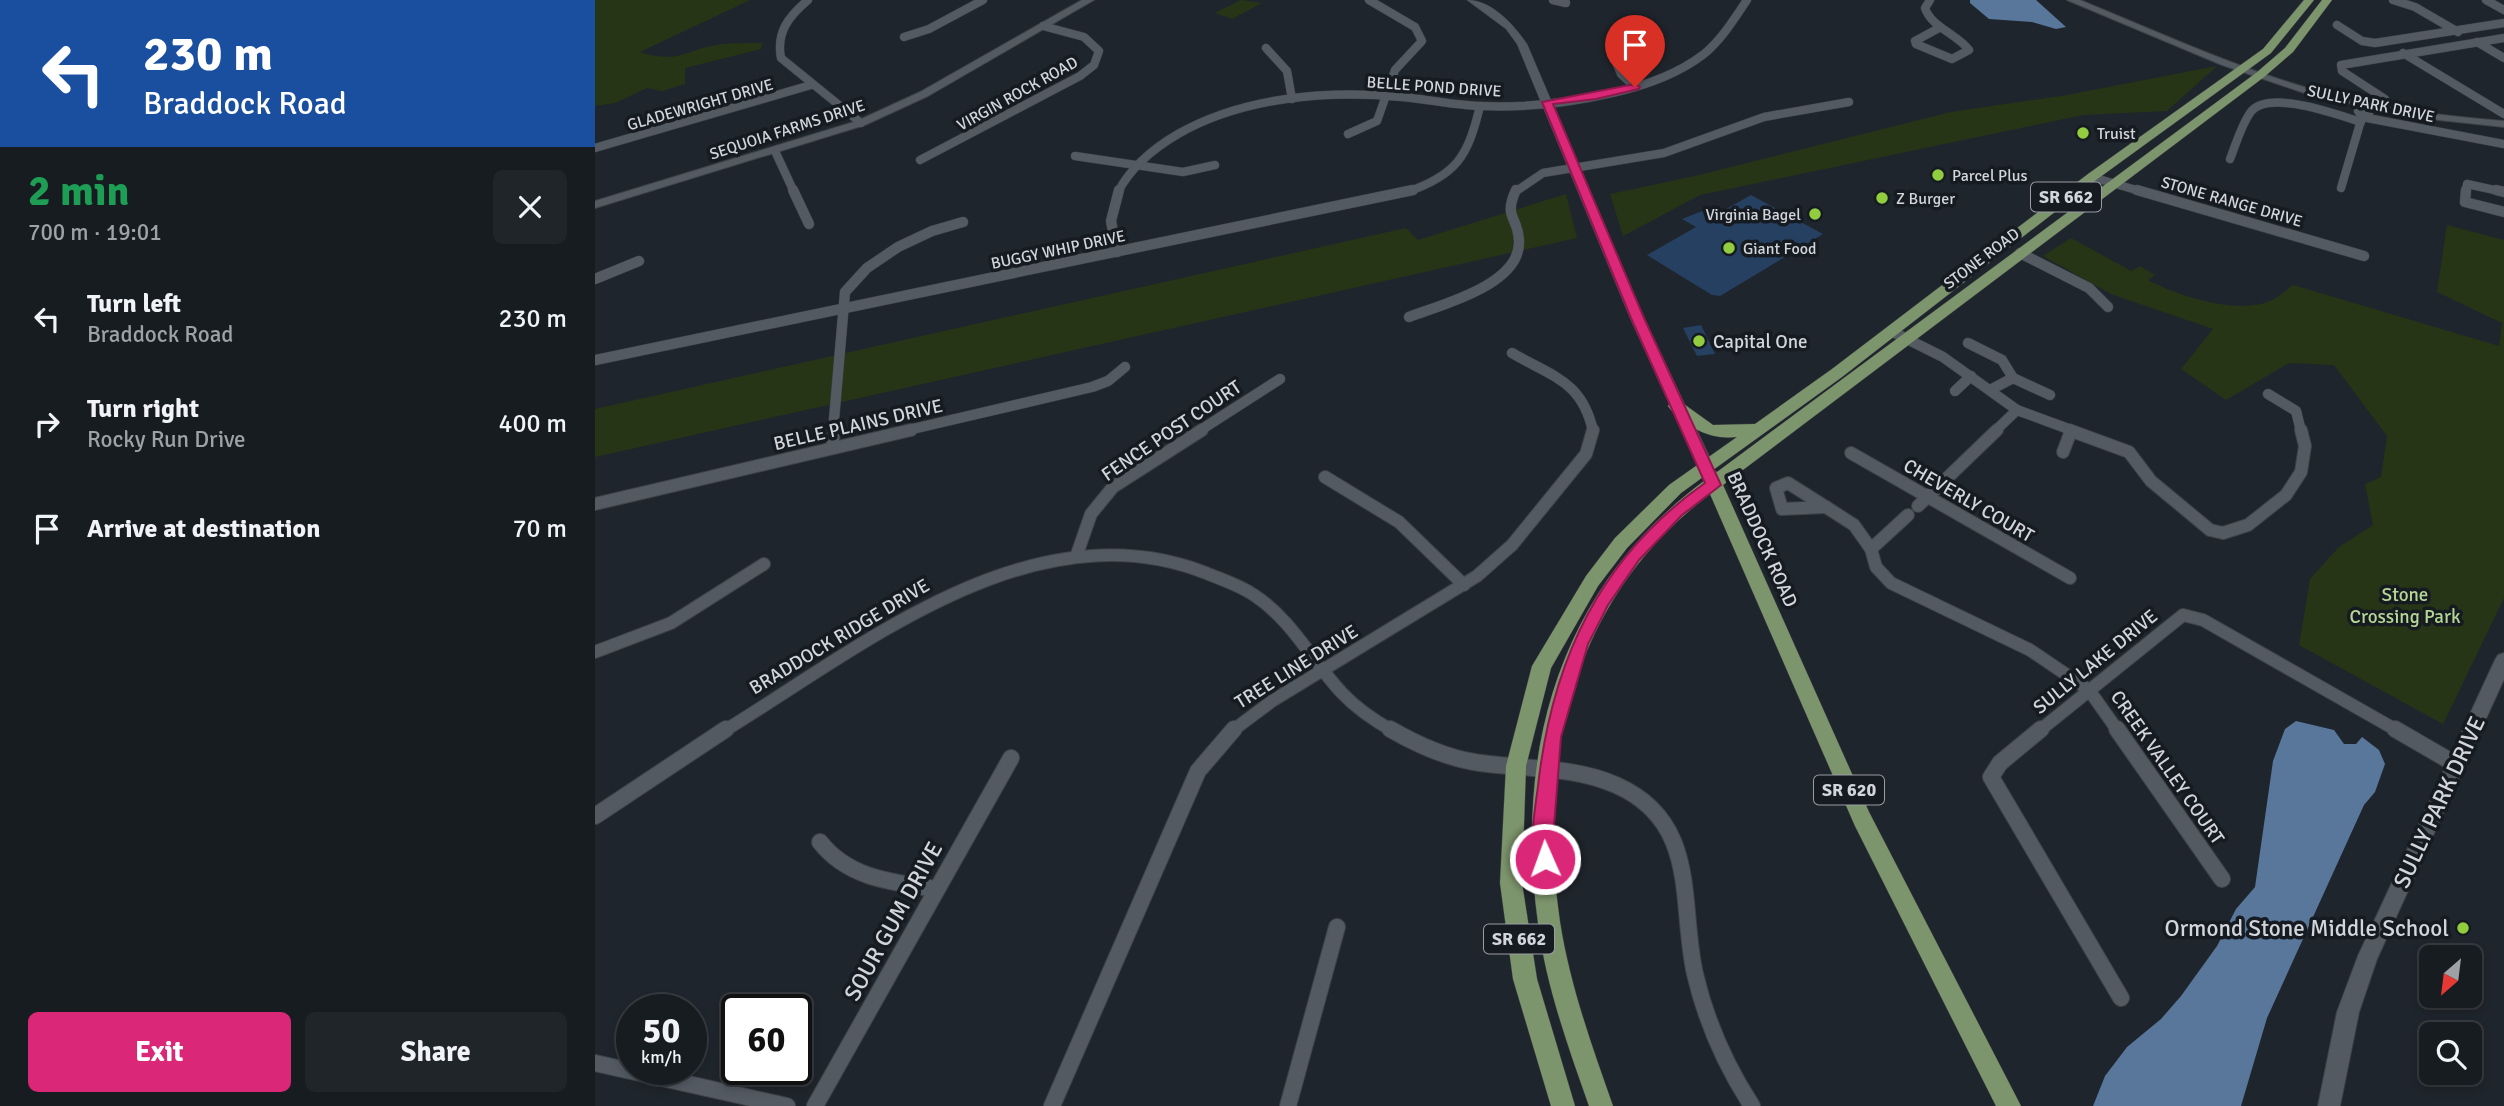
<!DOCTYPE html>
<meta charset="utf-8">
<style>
:root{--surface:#171c21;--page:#20252a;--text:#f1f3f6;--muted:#9ea1a5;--line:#363a3f;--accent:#db2777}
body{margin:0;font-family:Signika,sans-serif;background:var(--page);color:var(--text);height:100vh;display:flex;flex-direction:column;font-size:26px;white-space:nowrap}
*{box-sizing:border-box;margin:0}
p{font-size:23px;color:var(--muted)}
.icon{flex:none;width:38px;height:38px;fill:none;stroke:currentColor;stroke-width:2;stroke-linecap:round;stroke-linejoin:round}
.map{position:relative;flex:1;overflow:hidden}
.side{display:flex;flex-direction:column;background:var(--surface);width:595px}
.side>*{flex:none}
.top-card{background:#1a4fa0;color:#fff;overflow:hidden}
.needle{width:46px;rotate:208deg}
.tools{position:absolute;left:1824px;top:945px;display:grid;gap:14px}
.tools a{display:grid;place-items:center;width:63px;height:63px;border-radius:10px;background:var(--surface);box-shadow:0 4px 10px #0003,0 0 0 2px var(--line);font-size:35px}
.speed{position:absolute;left:21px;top:994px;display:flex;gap:14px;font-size:35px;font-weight:700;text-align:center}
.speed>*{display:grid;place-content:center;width:91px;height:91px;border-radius:50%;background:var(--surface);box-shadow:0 4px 10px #0003,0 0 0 2px var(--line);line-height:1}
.speed small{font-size:18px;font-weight:400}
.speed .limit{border:4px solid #111;border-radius:10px;background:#fff;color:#111}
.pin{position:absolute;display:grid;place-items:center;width:60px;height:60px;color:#fff;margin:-72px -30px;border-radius:50% 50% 50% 0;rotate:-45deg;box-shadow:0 0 7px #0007}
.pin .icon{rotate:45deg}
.me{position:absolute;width:77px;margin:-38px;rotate:358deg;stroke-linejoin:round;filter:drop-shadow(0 0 5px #0008)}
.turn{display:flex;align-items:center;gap:24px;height:147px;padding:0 28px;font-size:32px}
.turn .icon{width:91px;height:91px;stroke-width:2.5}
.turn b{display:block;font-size:49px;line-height:60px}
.round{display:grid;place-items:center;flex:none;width:74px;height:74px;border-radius:10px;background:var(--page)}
.summary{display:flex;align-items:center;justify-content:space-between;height:119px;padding:0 28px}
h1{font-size:42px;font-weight:700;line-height:52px;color:#1e9e55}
.cta{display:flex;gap:14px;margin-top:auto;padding:14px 28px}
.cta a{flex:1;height:80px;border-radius:10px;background:var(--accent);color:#fff;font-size:28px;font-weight:700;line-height:80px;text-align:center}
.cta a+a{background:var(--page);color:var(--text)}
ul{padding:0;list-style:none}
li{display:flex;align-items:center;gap:21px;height:105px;padding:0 28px}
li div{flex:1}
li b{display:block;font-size:26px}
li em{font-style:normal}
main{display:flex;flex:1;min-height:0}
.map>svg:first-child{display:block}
.green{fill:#273517}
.water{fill:#59769b}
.building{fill:#254061}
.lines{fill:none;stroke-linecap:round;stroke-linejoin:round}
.minor-far3-casing{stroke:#3d4247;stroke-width:9}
.minor-far2-casing{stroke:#3d4247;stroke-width:11}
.minor-far1-casing{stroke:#3d4247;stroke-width:14}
.minor-casing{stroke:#3d4247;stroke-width:18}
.tertiary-casing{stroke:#3d4247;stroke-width:2}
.secondary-casing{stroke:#3d4247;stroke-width:1}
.primary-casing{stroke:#3d4247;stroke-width:1}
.minor-far3{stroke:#535a62;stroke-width:8}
.minor-far2{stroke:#535a62;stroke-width:10}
.minor-far1{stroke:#535a62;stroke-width:12}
.minor{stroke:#535a62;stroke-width:16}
.tertiary{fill:#535a62;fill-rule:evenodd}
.secondary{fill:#535a62;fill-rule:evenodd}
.primary{fill:#7d956c;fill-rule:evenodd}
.route{fill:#db2777;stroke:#8e194d;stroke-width:2}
.poi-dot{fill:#92cd3f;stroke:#161b22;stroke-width:2.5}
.labels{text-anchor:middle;stroke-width:7;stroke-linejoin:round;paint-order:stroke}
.far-street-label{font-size:16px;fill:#d2d5da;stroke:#161b22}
.far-poi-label{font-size:16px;fill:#d2d5da;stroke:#161b22;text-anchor:start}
.shield{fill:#161b22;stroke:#9a9da3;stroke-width:2}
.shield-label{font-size:18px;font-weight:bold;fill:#d2d5da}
.poi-label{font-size:19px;fill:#d2d5da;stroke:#161b22;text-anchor:start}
.street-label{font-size:19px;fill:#d2d5da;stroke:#161b22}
.park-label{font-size:19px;fill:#b6d794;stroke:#161b22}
.near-street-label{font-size:23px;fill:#d2d5da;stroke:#161b22}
.near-poi-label{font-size:23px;fill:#d2d5da;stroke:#161b22;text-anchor:end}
</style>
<main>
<section class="side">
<div class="top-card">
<div class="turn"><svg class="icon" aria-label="left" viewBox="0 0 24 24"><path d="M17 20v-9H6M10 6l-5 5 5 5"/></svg><div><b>230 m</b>Braddock Road</div></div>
</div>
<div class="summary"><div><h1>2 min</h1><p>700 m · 19:01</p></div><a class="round"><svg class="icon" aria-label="close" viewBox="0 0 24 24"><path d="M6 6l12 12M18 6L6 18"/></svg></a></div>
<ul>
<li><svg class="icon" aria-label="left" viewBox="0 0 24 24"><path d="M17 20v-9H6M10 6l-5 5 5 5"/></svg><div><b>Turn left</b><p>Braddock Road</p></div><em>230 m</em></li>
<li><svg class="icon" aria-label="right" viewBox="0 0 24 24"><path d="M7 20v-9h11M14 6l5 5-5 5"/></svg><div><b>Turn right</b><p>Rocky Run Drive</p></div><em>400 m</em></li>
<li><svg class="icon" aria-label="arrive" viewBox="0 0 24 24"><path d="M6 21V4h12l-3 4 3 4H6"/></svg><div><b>Arrive at destination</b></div><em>70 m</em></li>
</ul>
<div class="cta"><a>Exit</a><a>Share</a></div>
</section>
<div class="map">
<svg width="1909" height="1106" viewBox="0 0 1909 1106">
<rect width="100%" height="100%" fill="#1f252c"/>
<g class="green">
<path d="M0 0H155L45 52C86 65 92 48 128 44 140 43 154 43 167 43L166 49 90 68V84L67 91 52 88 20 103 0 106Z"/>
<path d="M646 0 667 3 637 19 620 13Z"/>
<path d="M1622 66 1572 111 1488 115 1105 195 1028 236 1015 194 1100 176 1356 112 1472 95Z"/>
<path d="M971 194 982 238 0 457V409L811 228 823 240Z"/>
<path d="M1852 225 1909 240V598L1848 724 1704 645 1715 579 1744 547 1778 525 1770 484 1786 477 1792 436 1739 365 1694 363 1631 400 1586 369 1618 329 1516 294 1448 256 1476 238 1536 271 1545 266 1560 275 1553 280C1582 296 1643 315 1675 301 1683 298 1691 290 1698 285L1904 346 1907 323 1842 292Z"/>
</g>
<g class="water">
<path d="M1375 0H1441L1471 27 1461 29 1437 22 1394 19 1375 3Z"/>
<path d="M1701 721 1739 730 1749 744H1761L1767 737 1784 750 1790 764 1780 792 1769 805 1672 1018 1646 1106H1498L1510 1076 1532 1047 1566 1019 1586 996 1622 946 1641 909 1660 887 1678 761 1690 729Z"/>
</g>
<g class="building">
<path d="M1156 195 1228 234 1125 296 1117 295 1052 255 1101 227 1087 219 1115 208 1124 213Z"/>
<path d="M1106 325 1120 354 1102 356 1088 328Z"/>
</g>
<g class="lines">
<defs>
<g id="minor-far3">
<path d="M213 0C194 16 181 32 186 58L266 123"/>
<path d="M958 0 971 3"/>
<path d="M1335 0 1330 8C1336 27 1362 34 1374 50L1357 59 1321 44 1320 41 1344 28"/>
<path d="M1798 0 1820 7 1863 32"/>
<path d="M1891 0 1909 10"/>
<path d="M1742 25 1767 41 1780 43 1909 23"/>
<path d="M309 37 334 29 388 0"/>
<path d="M1882 42 1909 58"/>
<path d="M671 48 692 71 697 99"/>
<path d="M1017 52 1026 74 1040 87"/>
<path d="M1808 53 1909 114"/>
<path d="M1790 99 1747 71 1746 65 1909 38"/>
<path d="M1769 105 1774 113 1767 117 1763 111Z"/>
<path d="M1767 117 1909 144"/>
<path d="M753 134 782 121 800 70 827 41 820 27 774 0"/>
<path d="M0 148 216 85"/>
<path d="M180 151 199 192"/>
<path d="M480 156 588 172 620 165"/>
<path d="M1635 159C1641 144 1646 126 1655 113 1672 88 1743 115 1766 122"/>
<path d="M325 160 485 76 499 65 504 51 489 37 448 26"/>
<path d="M1497 177 1548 192"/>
<path d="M1746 188 1767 117"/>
<path d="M523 192C536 167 559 148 583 134 648 97 732 90 806 97 832 99 858 105 885 106 929 108 974 103 1017 93 1049 86 1083 74 1109 54 1127 39 1139 19 1152 0"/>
<path d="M812 192C862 175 873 156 885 106"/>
<path d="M920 192 948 173 1069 153 1169 117 1254 102"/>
<path d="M1871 192 1872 184 1909 192"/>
</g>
<g id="minor-far2">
<path d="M198 190 214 224"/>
<path d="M1542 190 1769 256"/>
<path d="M1871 190 1870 202 1909 212"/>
<path d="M1901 190 1909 192"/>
<path d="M522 252 516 221 524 190"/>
<path d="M1425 253 1494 288 1513 307"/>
<path d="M0 279 44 261"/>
<path d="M814 317C845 305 926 285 924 241 923 216 908 218 921 190"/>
<path d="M1296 331 1348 357 1422 410 1479 431"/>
<path d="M1373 343 1407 360 1418 378 1395 390"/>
<path d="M917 353C958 377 987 381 998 431"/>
<path d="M0 360 818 190"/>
<path d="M1418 378 1455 395"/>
<path d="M1360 391 1376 376"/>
<path d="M1673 394 1701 411 1706 431"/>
<path d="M238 431 250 292 272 268 303 247 337 231 368 222"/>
<path d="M309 431 497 387 513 381 530 367"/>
<path d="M604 431 685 379"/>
<path d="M1400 431 1422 410"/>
</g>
<g id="minor-far1">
<path d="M1474 430 1534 452 1556 481 1615 530 1628 533 1653 525 1691 495 1706 472 1710 446 1706 430"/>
<path d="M237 448 239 430"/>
<path d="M1468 452 1476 431"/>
<path d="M1256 453 1475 578"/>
<path d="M730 477 804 522 869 585"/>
<path d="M1193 483 1231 507 1187 509 1181 488Z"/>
<path d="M0 504 316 430"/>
<path d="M1323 506 1402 430"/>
<path d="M1231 507 1259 525 1276 549 1281 567 1296 583 1435 650 1494 690 1523 731"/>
<path d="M1276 549 1313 515"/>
<path d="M481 557 496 514 518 487 607 430"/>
<path d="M0 652 76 623 169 564"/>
<path d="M129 731C268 646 438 505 611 573 628 580 644 585 659 595 697 620 717 661 747 693 762 709 780 721 798 731"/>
<path d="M637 731 677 701 882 576 917 545 991 454 998 430"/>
<path d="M1444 731 1588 615 1608 620 1803 731"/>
</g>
<g id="minor">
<path d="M795 729C821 744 849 757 879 762 927 770 976 765 1021 785 1105 822 1084 903 1100 974 1111 1021 1131 1066 1157 1106"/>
<path d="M1446 729 1405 763 1396 777 1526 998"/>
<path d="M1522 729 1627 879"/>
<path d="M1800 729 1862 765"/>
<path d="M0 816 131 729"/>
<path d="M225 842C254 879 298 882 341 889"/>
<path d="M0 1063 192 1106"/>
<path d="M220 1106 416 758"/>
<path d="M457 1106 603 771 639 729"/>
<path d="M693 1106 742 927"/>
</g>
<g id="tertiary">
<path d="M487 0H499L333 96 270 125 0 208V201L262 121 325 92Z"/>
<path d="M1472 0H1485C1565 33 1645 70 1730 93 1788 109 1849 116 1909 121V127L1816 117 1721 97 1627 65Z"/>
<path d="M1909 653V679L1782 959 1764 1012 1745 1106H1723L1742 1012 1763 956 1900 660 1903 655Z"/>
</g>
<path id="secondary" d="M872 0C897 0 919 25 932 44L1049 318 1119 466 1117 470 1111 472 1103 466 1035 318 922 44 911 29Z"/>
<path id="primary" d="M1709 0H1719L1676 53 1501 180 1247 377 1118 470 1122 472 1661 73 1690 48 1727 0H1737L1698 52 1669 77 1128 485 1274 812 1426 1106H1401L1260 826 1115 494C977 598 941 758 965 922 975 986 997 1046 1018 1106H994C973 1046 951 986 943 923 919 749 965 588 1109 481L1108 477 1086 493 1032 548 1003 586 956 668 931 766 927 883 942 979 980 1106H956L918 979 905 883 911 766 937 666 991 576 1020 538 1074 485 1142 437C1114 440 1095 428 1076 410L1073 406 1076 402H1086L1118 425 1160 424 1237 369 1493 174 1668 49Z"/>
</defs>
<use href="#minor-far3" class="minor-far3-casing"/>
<use href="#minor-far2" class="minor-far2-casing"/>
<use href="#minor-far1" class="minor-far1-casing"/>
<use href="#minor" class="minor-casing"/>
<use href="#tertiary" class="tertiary-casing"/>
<use href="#secondary" class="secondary-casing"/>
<use href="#primary" class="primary-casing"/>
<use href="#minor-far3" class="minor-far3"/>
<use href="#minor-far2" class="minor-far2"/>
<use href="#minor-far1" class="minor-far1"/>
<use href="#minor" class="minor"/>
<use href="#tertiary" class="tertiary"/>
<use href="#secondary" class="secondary"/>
<use href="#primary" class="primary"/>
</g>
<path class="route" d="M1040 84 1045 87 1044 89 1001 99 958 104 1049 318 1126 485 1087 515 1044 560 1013 605 993 644 966 737 956 865 950 868 943 865C933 842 940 810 943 786 957 660 1005 557 1110 483L1036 318 947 102Z"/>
<g class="poi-dot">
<circle cx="1488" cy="133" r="7"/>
<circle cx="1343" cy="175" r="7"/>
<circle cx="1287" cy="198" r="7"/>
<circle cx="1220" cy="214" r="7"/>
<circle cx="1134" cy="248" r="7"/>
<circle cx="1104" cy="341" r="7"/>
<circle cx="1868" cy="928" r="7"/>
</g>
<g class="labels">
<g class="far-street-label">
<text transform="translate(839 86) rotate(4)" y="6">BELLE POND DRIVE</text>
<text transform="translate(422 93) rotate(-29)" y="6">VIRGIN ROCK ROAD</text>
<text transform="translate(1776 103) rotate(12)" y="6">SULLY PARK DRIVE</text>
<text transform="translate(105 104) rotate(-16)" y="6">GLADEWRIGHT DRIVE</text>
<text transform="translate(192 129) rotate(-18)" y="6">SEQUOIA FARMS DRIVE</text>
<text transform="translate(1637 201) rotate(16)" y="6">STONE RANGE DRIVE</text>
<text transform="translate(463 249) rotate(-12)" y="6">BUGGY WHIP DRIVE</text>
<text transform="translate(1386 258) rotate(-37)" y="6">STONE ROAD</text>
</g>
<g class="far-poi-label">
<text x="1502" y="139">Truist</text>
<text x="1357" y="181">Parcel Plus</text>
<text x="1301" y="204">Z Burger</text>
<text x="1206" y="220" text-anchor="end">Virginia Bagel</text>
<text x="1148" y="254">Giant Food</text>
</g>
<g class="shield">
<rect x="1436" y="182.5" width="70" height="29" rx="5"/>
<rect x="1219" y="775.5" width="70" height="29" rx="5"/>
<rect x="889" y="924.5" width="70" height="29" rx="5"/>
</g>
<g class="shield-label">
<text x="1471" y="203">SR 662</text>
<text x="1254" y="796">SR 620</text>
<text x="924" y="945">SR 662</text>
</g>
<g class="poi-label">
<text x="1118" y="348">Capital One</text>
</g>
<g class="street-label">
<text transform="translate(263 424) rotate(-13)" y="7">BELLE PLAINS DRIVE</text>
<text transform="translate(576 430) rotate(-34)" y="7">FENCE POST COURT</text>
<text transform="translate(1374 500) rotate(30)" y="7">CHEVERLY COURT</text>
<text transform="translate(1168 539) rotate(66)" y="7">BRADDOCK ROAD</text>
<text transform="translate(244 636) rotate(-31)" y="7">BRADDOCK RIDGE DRIVE</text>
<text transform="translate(1500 661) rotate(-39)" y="7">SULLY LAKE DRIVE</text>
<text transform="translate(701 666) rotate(-32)" y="7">TREE LINE DRIVE</text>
<text transform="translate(1573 767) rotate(55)" y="7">CREEK VALLEY COURT</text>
</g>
<g class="park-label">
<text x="1810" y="601">Stone<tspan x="1810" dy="22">Crossing Park</tspan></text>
</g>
<g class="near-street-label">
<text transform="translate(1844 802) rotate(-65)" y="8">SULLY PARK DRIVE</text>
<text transform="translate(298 921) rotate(-61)" y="8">SOUR GUM DRIVE</text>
</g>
<g class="near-poi-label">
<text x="1854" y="936">Ormond Stone Middle School</text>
</g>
</g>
</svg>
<div class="tools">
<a><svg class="needle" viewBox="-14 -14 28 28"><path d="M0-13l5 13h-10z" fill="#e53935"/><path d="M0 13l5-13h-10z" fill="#9ea1a5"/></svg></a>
<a><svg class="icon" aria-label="search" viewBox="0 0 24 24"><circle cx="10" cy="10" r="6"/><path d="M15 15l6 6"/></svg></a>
</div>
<div class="speed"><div>50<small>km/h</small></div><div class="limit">60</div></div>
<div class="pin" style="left:1040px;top:87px;background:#d93025"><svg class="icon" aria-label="arrive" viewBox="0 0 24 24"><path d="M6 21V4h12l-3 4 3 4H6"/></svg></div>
<svg class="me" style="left:950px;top:859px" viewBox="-20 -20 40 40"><circle r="17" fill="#db2777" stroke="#fff" stroke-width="3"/><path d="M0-11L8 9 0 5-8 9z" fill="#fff"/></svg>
</div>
</main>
